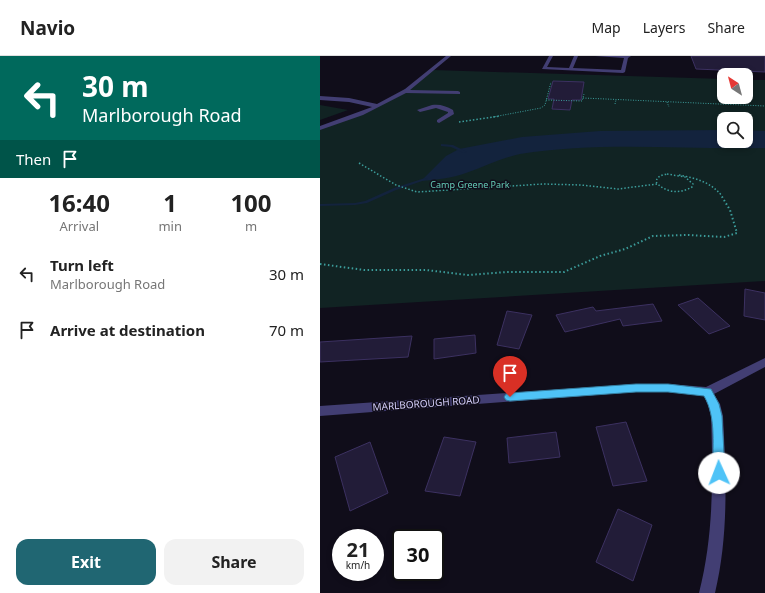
<!DOCTYPE html>
<style>
:root{--surface:#fff;--page:#f2f2f2;--text:#222;--muted:#767676;--line:#e0e0e0;--accent:#206672}
body{margin:0;font-family:"Noto Sans",sans-serif;background:var(--page);color:var(--text);height:100vh;display:flex;flex-direction:column;font-size:15px;white-space:nowrap}
*{box-sizing:border-box;margin:0}
p{font-size:13px;color:var(--muted)}
.icon{flex:none;width:22px;height:22px;fill:none;stroke:currentColor;stroke-width:2;stroke-linecap:round;stroke-linejoin:round}
.map{position:relative;flex:1;overflow:hidden}
.panel{display:flex;flex-direction:column;background:var(--surface);width:320px}
.panel>*{flex:none}
.banner{background:#00695c;color:#fff;overflow:hidden}
.needle{width:26px;rotate:324deg}
.controls{position:absolute;left:397px;top:12px;display:grid;gap:8px}
.controls a{display:grid;place-items:center;width:36px;height:36px;border-radius:8px;background:var(--surface);box-shadow:0 2px 6px #0003;font-size:20px}
.speed{position:absolute;left:12px;top:473px;display:flex;gap:8px;font-size:20px;font-weight:700;text-align:center}
.speed>*{display:grid;place-content:center;width:52px;height:52px;border-radius:50%;background:var(--surface);box-shadow:0 2px 6px #0003;line-height:1}
.speed small{font-size:10px;font-weight:400}
.speed .limit{border:2px solid #111;border-radius:6px;background:#fff;color:#111}
.pin{position:absolute;display:grid;place-items:center;width:34px;height:34px;color:#fff;margin:-41px -17px;border-radius:50% 50% 50% 0;rotate:-45deg;box-shadow:0 0 4px #0007}
.pin .icon{rotate:45deg}
.me{position:absolute;width:44px;margin:-22px;rotate:358deg;stroke-linejoin:round;filter:drop-shadow(0 0 3px #0008)}
.turn{display:flex;align-items:center;gap:14px;height:84px;padding:0 16px;font-size:18px}
.turn .icon{width:52px;height:52px;stroke-width:2.5}
.turn b{display:block;font-size:28px;line-height:34px}
.then{display:flex;align-items:center;height:38px;padding:0 16px;background:#0003;gap:8px;font-size:15px}
.eta{display:flex;justify-content:space-evenly;align-items:center;height:68px;text-align:center}
.eta b{font-size:24px;font-weight:700;line-height:28px}
.action{display:flex;gap:8px;margin-top:auto;padding:8px 16px}
.action a{flex:1;height:46px;border-radius:12px;background:var(--accent);color:#fff;font-size:16px;font-weight:700;line-height:46px;text-align:center}
.action a+a{background:var(--page);color:var(--text)}
ul{padding:0;list-style:none}
li{display:flex;align-items:center;gap:12px;height:56px;padding:0 16px}
li div{flex:1}
li b{display:block;font-size:15px}
li em{font-style:normal}
header{display:flex;align-items:center;gap:24px;box-sizing:border-box;height:56px;padding:0 20px;background:var(--surface);border-bottom:1px solid var(--line)}
header strong{font-size:19px}
nav{display:flex;gap:22px;margin-inline-start:auto;font-size:14px}
main{display:flex;flex:1;min-height:0}
.map>svg:first-child{display:block}
.green{fill:#112323;fill-rule:evenodd}
.water{fill:#13233d}
.lines{fill:none;stroke-linecap:round;stroke-linejoin:round}
.stream{fill:#13233d;fill-rule:evenodd}
.building{fill:#221c38;stroke:#3c3161}
.path-far2{stroke:#3c9d9b;stroke-width:1;stroke-dasharray:1 1.5;stroke-linecap:butt}
.path-far1{stroke:#3c9d9b;stroke-width:1.5;stroke-dasharray:1.5 2;stroke-linecap:butt}
.path{stroke:#3c9d9b;stroke-width:2;stroke-dasharray:1.5 2.5;stroke-linecap:butt}
.minor{fill:#423e73;fill-rule:evenodd}
.route{fill:#4fc3f7;stroke:#337fa1}
.labels{text-anchor:middle;stroke-width:3;stroke-linejoin:round;paint-order:stroke}
.far-park-label{font-size:9px;fill:#64cdb7;stroke:#100d1a}
.street-label{font-size:10px;fill:#d3cdf8;stroke:#100d1a}
</style>
<header>
<strong>Navio</strong>
<nav><a>Map</a><a>Layers</a><a>Share</a></nav>
</header>
<main>
<section class="panel">
<div class="banner">
<div class="turn"><svg class="icon" aria-label="left" viewBox="0 0 24 24"><path d="M17 20v-9H6M10 6l-5 5 5 5"/></svg><div><b>30 m</b>Marlborough Road</div></div>
<div class="then">Then<svg class="icon" aria-label="arrive" viewBox="0 0 24 24"><path d="M6 21V4h12l-3 4 3 4H6"/></svg></div>
</div>
<div class="eta">
<div><b>16:40</b><p>Arrival</p></div>
<div><b>1</b><p>min</p></div>
<div><b>100</b><p>m</p></div>
</div>
<ul>
<li><svg class="icon" aria-label="left" viewBox="0 0 24 24"><path d="M17 20v-9H6M10 6l-5 5 5 5"/></svg><div><b>Turn left</b><p>Marlborough Road</p></div><em>30 m</em></li>
<li><svg class="icon" aria-label="arrive" viewBox="0 0 24 24"><path d="M6 21V4h12l-3 4 3 4H6"/></svg><div><b>Arrive at destination</b></div><em>70 m</em></li>
</ul>
<div class="action"><a>Exit</a><a>Share</a></div>
</section>
<div class="map">
<svg width="445" height="537" viewBox="0 0 445 537">
<rect width="100%" height="100%" fill="#100d1a"/>
<g class="green">
<path d="M113 14 404 23V41H426V24H445V225L0 252V72L65 47ZM404 63H426V85H404Z"/>
<path d="M0 49 28 54 0 64Z"/>
</g>
<path class="water" d="M404 74V85H426V74L445 75V92C364 94 281 85 200 98 181 102 164 111 146 117 132 122 116 124 101 125L126 100 139 93 202 81 280 75Z"/>
<g class="lines">
<g class="stream">
<path d="M121 88 133 89 147 96 144 97 131 91 121 90Z"/>
<path d="M105 122 108 123 76 134 47 147 35 149 0 150V148L35 147 45 145 74 132Z"/>
</g>
</g>
<g class="building">
<path d="M371 0H445V16L376 13Z"/>
<path d="M233 25 264 26 261 44H252L250 54 232 53 234 43H228Z"/>
<path d="M425 233 445 237V264L424 260Z"/>
<path d="M378 242 410 270 389 278 358 249Z"/>
<path d="M333 248 342 265 303 270 300 263 245 276 236 259 273 251 276 255Z"/>
<path d="M187 255 212 259 199 293 177 289Z"/>
<path d="M155 279 156 297 114 303V283Z"/>
<path d="M92 280 88 301 0 306V286Z"/>
<path d="M306 366 327 425 293 430 276 371Z"/>
<path d="M236 376 240 401 189 407 187 382Z"/>
<path d="M124 381 156 386 140 440 105 435Z"/>
<path d="M50 386 68 437 30 455 15 401Z"/>
<path d="M298 453 332 469 313 525 276 506Z"/>
</g>
<g class="lines">
<g class="path-far2">
<path d="M263 42 445 50"/>
<path d="M226 44 262 45 264 38"/>
<path d="M347 46 349 51"/>
<path d="M295 48 296 44"/>
<path d="M173 61 221 52 225 49 231 26"/>
</g>
<g class="path-far1">
<path d="M139 66 180 60"/>
<path d="M39 107 76 129 97 136 223 128 261 129 298 133 337 128"/>
<path d="M347 118 365 121 373 128 372 131C360 138 345 137 336 126 337 120 342 119 347 118Z"/>
<path d="M359 119C375 122 391 126 402 140"/>
</g>
<path class="path" d="M0 208 44 214H106L148 219 187 216H244L280 200 305 193 333 180 368 179 404 181 417 177 410 154 401 139"/>
<g class="minor">
<path d="M126 0H131L90 34 138 35 140 36V38L86 37 43 59 0 74V70L52 51 29 46 0 44V40L29 42 57 48 85 33Z"/>
<path d="M229 0H233L227 11 249 12 254 0H258L253 12 301 14 304 2 275 0H311L308 2 305 16 303 17 222 13Z"/>
<path d="M112 49C120 48 126 50 133 54L134 58 119 67 117 66V64L128 57V56L116 52 100 56 97 54Z"/>
<path d="M445 302V311L394 338 400 348 403 360C406 420 409 478 395 537H379C394 478 393 420 391 360L388 349 384 340 348 336H316L0 360V350L316 328H348L386 331Z"/>
</g>
</g>
<path class="route" d="M316 328H348L391 333 399 348 402 360 405 417 403 421 399 423 395 421 393 417C392 392 397 362 384 340L348 336H316L190 345 186 344 184 341 186 338 190 337Z"/>
<g class="labels">
<g class="far-park-label">
<text x="150" y="132">Camp Greene Park</text>
</g>
<g class="street-label">
<text transform="translate(106 347) rotate(-4)" y="4">MARLBOROUGH ROAD</text>
</g>
</g>
</svg>
<div class="controls">
<a><svg class="needle" viewBox="-14 -14 28 28"><path d="M0-13l5 13h-10z" fill="#e53935"/><path d="M0 13l5-13h-10z" fill="#767676"/></svg></a>
<a><svg class="icon" aria-label="search" viewBox="0 0 24 24"><circle cx="10" cy="10" r="6"/><path d="M15 15l6 6"/></svg></a>
</div>
<div class="speed"><div>21<small>km/h</small></div><div class="limit">30</div></div>
<div class="pin" style="left:190px;top:341px;background:#d93025"><svg class="icon" aria-label="arrive" viewBox="0 0 24 24"><path d="M6 21V4h12l-3 4 3 4H6"/></svg></div>
<svg class="me" style="left:399px;top:417px" viewBox="-20 -20 40 40"><circle r="19" fill="#fff"/><path d="M0-13L10 11 0 6-10 11z" fill="#4fc3f7"/></svg>
</div>
</main>
